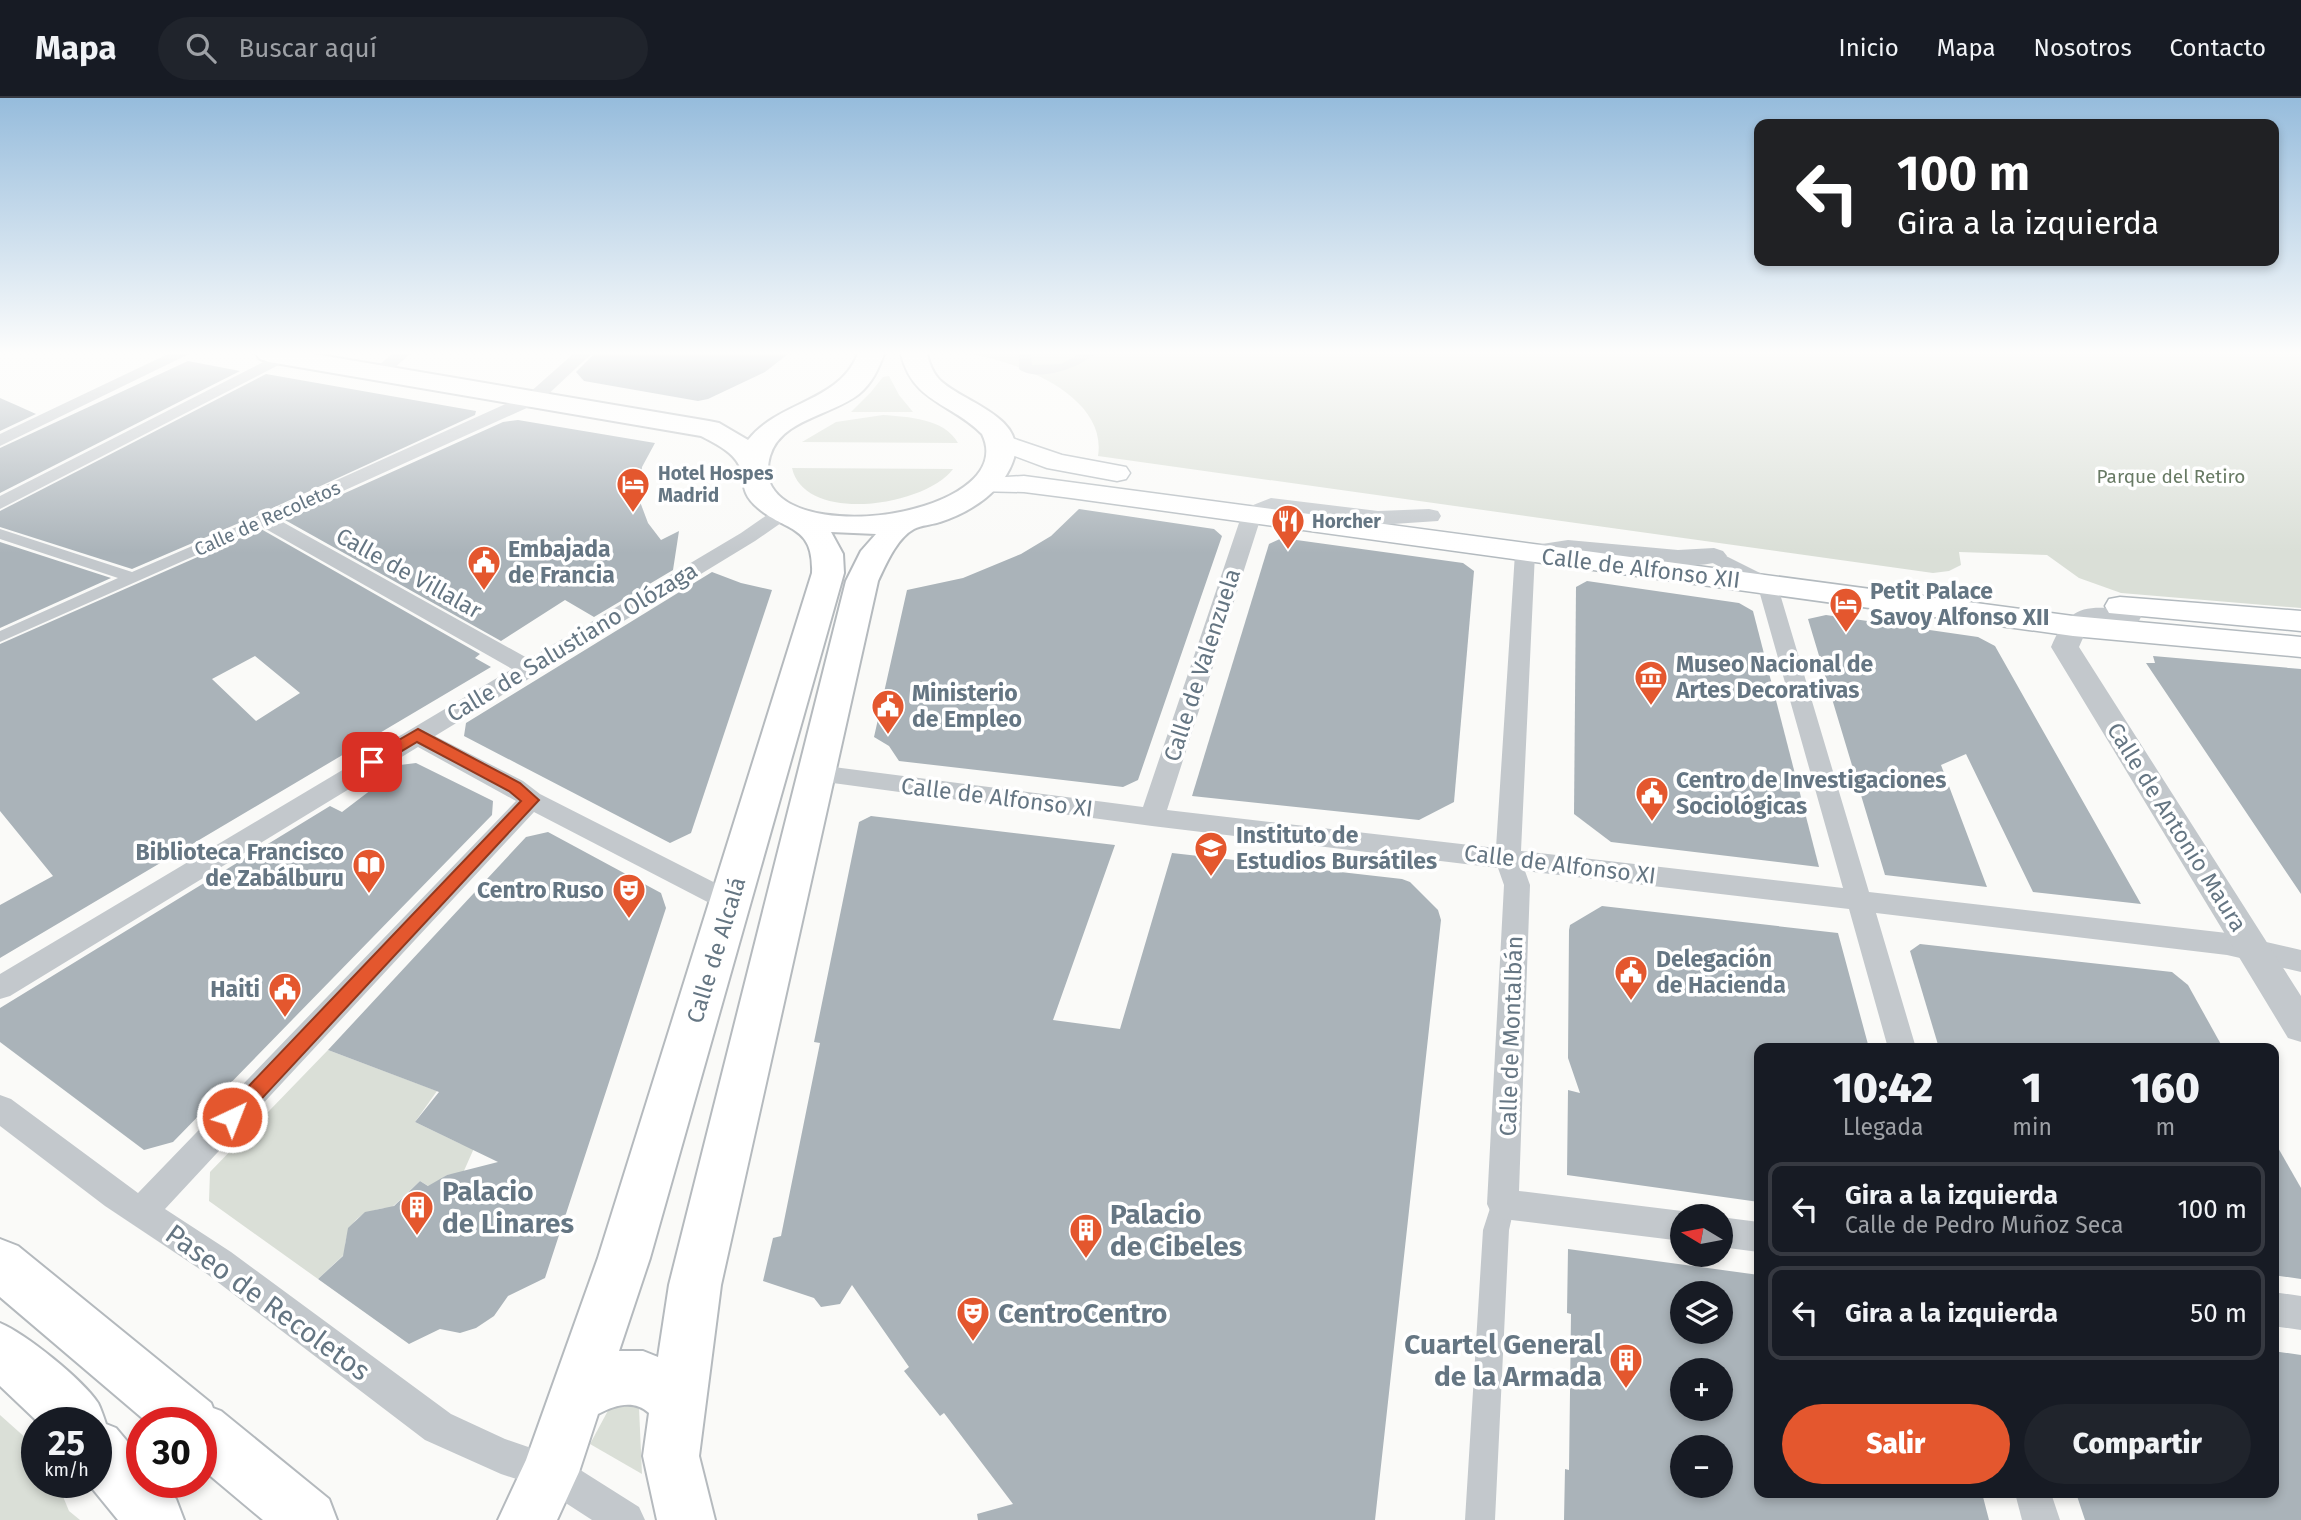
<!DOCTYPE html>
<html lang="es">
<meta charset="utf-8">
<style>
:root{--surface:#171b24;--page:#20242c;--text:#f1f3f6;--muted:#9ea1a6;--line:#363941;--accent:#e4572e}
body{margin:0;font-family:"Fira Sans",sans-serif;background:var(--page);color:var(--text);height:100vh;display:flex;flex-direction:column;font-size:26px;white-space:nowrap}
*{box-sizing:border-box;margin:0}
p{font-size:23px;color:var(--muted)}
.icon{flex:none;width:38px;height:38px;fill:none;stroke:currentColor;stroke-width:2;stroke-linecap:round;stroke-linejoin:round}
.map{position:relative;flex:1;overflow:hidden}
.panel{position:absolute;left:1754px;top:945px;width:525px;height:455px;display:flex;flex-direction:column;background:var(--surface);border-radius:14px;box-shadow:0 4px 10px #0003}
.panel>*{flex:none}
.top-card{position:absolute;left:1754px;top:21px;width:525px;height:147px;border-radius:14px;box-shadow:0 4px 10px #0003;background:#202124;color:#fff;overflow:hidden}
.needle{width:46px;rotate:280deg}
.controls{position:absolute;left:1670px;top:1106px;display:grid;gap:14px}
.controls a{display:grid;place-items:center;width:63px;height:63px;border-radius:50%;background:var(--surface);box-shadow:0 4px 10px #0003;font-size:35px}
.speed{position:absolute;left:21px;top:1309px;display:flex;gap:14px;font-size:35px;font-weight:700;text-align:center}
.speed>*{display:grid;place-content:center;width:91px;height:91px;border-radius:50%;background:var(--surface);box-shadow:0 4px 10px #0003;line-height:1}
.speed small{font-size:18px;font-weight:400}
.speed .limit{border:10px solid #d22;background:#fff;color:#111}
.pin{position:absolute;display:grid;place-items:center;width:60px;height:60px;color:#fff;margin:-30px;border-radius:14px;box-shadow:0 4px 10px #0006}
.me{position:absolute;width:77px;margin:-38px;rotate:43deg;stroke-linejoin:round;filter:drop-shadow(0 0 5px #0008)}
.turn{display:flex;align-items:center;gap:24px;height:147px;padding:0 28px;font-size:32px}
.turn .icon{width:91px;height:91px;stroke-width:2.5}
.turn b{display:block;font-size:49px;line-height:60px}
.eta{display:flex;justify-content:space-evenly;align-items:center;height:119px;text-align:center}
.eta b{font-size:42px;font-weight:800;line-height:49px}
.action{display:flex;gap:14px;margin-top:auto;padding:14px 28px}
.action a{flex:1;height:80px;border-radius:42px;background:var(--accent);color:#fff;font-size:28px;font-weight:800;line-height:80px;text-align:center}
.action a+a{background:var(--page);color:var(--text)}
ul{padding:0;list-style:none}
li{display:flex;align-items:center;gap:21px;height:94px;margin:0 14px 10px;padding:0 14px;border:4px solid var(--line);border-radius:14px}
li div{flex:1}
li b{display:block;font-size:26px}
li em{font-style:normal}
header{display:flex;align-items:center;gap:42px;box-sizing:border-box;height:98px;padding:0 35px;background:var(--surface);border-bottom:2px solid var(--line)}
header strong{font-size:33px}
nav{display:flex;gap:38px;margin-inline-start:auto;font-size:24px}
.search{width:490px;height:63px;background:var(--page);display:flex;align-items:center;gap:18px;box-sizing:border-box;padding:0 24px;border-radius:38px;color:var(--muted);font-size:26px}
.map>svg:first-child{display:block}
.green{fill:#dadfd7}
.building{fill:#aab3b9;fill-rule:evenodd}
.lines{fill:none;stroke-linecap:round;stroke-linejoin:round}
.secondary-casing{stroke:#b3babf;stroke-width:3}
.primary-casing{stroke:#b5babe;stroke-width:4}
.trunk-casing{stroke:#b4b9bd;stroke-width:4}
.pedestrian{fill:#c3c8cc;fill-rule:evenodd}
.minor{fill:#c3c8cc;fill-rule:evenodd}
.tertiary{fill:#c3c8cc;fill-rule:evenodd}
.secondary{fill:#fff;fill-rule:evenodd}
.primary{fill:#fff;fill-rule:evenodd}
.trunk{fill:#fff;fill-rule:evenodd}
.route{fill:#e4572e;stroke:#94391e;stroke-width:2}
.labels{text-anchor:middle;stroke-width:7;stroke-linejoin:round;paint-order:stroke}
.far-poi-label{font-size:19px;font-weight:bold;fill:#657683;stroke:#fff;text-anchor:start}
.far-park-label{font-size:19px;fill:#687a64;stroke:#fff}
.far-street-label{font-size:19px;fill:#657683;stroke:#fff}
.poi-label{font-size:23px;font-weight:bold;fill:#657683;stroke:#fff;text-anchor:start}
.street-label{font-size:23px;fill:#657683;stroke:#fff}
.near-poi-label{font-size:28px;font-weight:bold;fill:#657683;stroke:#fff;text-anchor:start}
.near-street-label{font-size:28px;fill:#657683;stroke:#fff}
</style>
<header>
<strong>Mapa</strong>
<div class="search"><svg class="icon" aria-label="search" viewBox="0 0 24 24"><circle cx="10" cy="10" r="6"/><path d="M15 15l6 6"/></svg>Buscar aquí</div>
<nav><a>Inicio</a><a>Mapa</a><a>Nosotros</a><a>Contacto</a></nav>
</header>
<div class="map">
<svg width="2301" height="1422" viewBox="0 0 2301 1422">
<rect width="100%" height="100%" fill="#fafaf8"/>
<g class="green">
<path d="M968 256H2301V510L2121 495 2079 480 2047 457 1959 454 1961 467 1949 473 1933 475 1098 358C1108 297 1015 262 968 256Z"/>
<path d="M889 278 899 297 913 314H851L871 294 883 279Z"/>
<path d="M883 317C908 319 944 320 958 345L802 344 836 324Z"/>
<path d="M792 370 953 371C926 408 805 427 792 370Z"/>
<path d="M328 952 437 993 415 1024 461 1046 475 1048 463 1075 447 1077 430 1089 420 1083 388 1113 384 1110C359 1115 350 1122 345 1147L350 1151 318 1181 209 1103 210 1074Z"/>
<path d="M638 1306 639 1310 642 1376 590 1346 611 1307Z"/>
<path d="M0 1317 37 1350V1384H57L69 1413 80 1422H0Z"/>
</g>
<g class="building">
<path d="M594 256H788L765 274 708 301 698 303 584 283 576 274Z"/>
<path d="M188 263 240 273 0 395V350Z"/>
<path d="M266 276 476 313 475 317 253 419 132 471 0 429V413Z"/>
<path d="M0 300 16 307 36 316 0 333Z"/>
<path d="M518 322 655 345 642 369 639 401 648 425 661 442 679 433 673 472 594 519 565 502 501 543 285 422 503 324Z"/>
<path d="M1079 411 1214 431 1222 438 1138 682 1123 689 899 663 889 648 874 639 907 492 963 480 1021 456 1051 438Z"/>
<path d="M261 431 480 556 475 560 491 569 0 860V807L53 778 0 713V546ZM255 558 300 595 256 623 212 581Z"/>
<path d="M1282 440 1463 465 1474 473 1454 704 1419 722 1192 698 1269 446Z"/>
<path d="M0 444 111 480 0 530Z"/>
<path d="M712 474 741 485 772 492 691 735 670 745 464 638 466 625Z"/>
<path d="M1587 483 1739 505 1753 513 1819 769 1611 744 1574 716 1576 489Z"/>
<path d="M1826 517 1978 539 1995 548 2141 806 2033 794 1966 656 1941 667 1987 789 1885 777 1808 521Z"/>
<path d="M2153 558 2301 571V796L2146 565H2155Z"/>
<path d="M416 665 493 703 492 717 173 1044 144 1052 0 944V910L330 708 342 714 388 679 380 675 392 668Z"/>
<path d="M871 718 1115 747 1053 922 1120 931 1172 755 1402 781 1410 784 1438 812 1441 822 1375 1422H978L977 1416 1013 1406 944 1315 940 1318 904 1273 909 1269 852 1187 840 1206 821 1209 814 1200 763 1183 773 1140 781 1138 820 945 814 944 859 724Z"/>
<path d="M548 734 661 795 666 810 545 1180 508 1198 494 1218 476 1230 460 1235 440 1231 409 1246 318 1181 343 1158 348 1130 365 1114 394 1108 420 1083 428 1088 447 1077 498 1064 415 1024 439 994 328 952 526 739Z"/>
<path d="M1602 808 1838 835 1869 950H1759V1104L1567 1077 1568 992 1580 995 1568 960 1569 832 1570 827Z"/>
<path d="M1920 846 2172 874 2188 887 2223 950H1939L1910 853Z"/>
<path d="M2273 1041 2301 1090V1181L2273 1177Z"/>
<path d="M1568 1151 1759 1177V1395H1982L1989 1422H1564L1565 1371 1569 1372 1571 1216 1567 1215ZM1682 1195H1720V1234H1682ZM1682 1272H1720V1311H1682ZM1682 1349H1720V1388H1682Z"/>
<path d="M2273 1253 2301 1257V1422H2085L2076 1395H2273Z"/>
</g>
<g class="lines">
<defs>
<g id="secondary">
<path d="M1000 336 1062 357 1126 369 1130 375 1126 381 1117 383 1047 370 991 349 987 344 991 339Z"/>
<path d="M1024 378 2073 518 2301 539V559L2073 538 1071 400 1024 394 974 393 970 387 974 381Z"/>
<path d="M2120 499 2301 513V533L2109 515 2105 508 2109 501Z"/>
</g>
<path id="primary" d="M256 256H314L709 323 719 325 748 342C780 302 838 305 858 256H884C878 272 872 285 859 296 831 318 781 321 770 358 767 368 767 381 772 389 808 449 1019 411 982 336 952 305 913 305 901 256H927C929 264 932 273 938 280 958 303 1026 317 1014 360 1004 393 971 414 940 424 932 427 921 427 914 431 897 440 886 466 878 483L721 1187 699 1358 715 1422H657L643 1358 649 1315C634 1301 615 1307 598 1316L579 1374 557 1422H498L526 1362 598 1160 812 475C814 426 785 434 758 410 739 394 746 384 739 367 732 353 714 345 701 338L269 264 260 261ZM831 434 876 436 861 453 846 483 669 1187 658 1259 643 1253H619L650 1160 844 475 843 456Z"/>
<g id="trunk">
<path d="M0 1141 18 1148 211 1305 213 1310 221 1313 329 1401 337 1422H263L201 1370V1325H148L0 1199Z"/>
<path d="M0 1225C26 1236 82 1281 98 1305 101 1311 104 1320 106 1326L116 1330 142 1361V1384H161L176 1401 184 1422H118L87 1384H96V1325H39L0 1288Z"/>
</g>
</defs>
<use href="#secondary" class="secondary-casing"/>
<use href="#primary" class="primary-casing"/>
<use href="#trunk" class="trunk-casing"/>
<g class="pedestrian">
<path d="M1019 256H1031L1032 267 1061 266 1079 256H1094C1080 270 1037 285 1019 271Z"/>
<path d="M264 417 272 422 269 425 0 544V533L118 480 0 441V431L132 474Z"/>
<path d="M1503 1094 1512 1098 1515 1106 1509 1132 1495 1422H1465L1483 1132 1494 1098Z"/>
</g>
<g class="minor">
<path d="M168 256H189L0 348V336Z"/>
<path d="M279 256H292L294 259 0 411V398Z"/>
<path d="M392 256H410L384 279H372L370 275Z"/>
<path d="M573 256H591L540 304 279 422 529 561 741 435 777 410H791L794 414 791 418 755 443 435 638 523 683 540 696 739 797 743 804 739 811 730 814 721 811 534 714 165 1111 231 1154 451 1316 505 1341 563 1361 639 1409 645 1422H592L541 1389 501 1376 425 1342 207 1176 105 1108 0 1028V997L11 1001 138 1095 516 703 418 649 10 898 0 901V876L512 571 257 426 254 422 257 418 528 296Z"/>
<path d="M1252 410 1262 416 1167 712 1496 750 1515 455 1518 451H1532L1535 455 1521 753 1843 790 1758 489 1707 462 1704 458 1707 454 1714 452 1774 482 1777 486 1869 794 2227 835 2301 852V874L2227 857 1876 815 1916 950H1888L1849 811 1525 773 1530 787 1519 1093 1682 1113 1694 1118H1682V1143L1503 1121 1492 1117 1487 1106 1504 787 1498 770 1152 728 818 683 810 681 806 675 810 669 818 667 1143 709 1242 416Z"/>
<path d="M1720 1119 1759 1124V1154L1720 1149Z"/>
<path d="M2273 1194 2301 1198V1232L2273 1228Z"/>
<path d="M2015 1395H2051L2060 1422H2022Z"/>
</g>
<g class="tertiary">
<path d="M1271 400 1378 413 1429 411 1438 413 1441 418 1438 423 1378 427 1274 415 1252 423 1243 421 1240 416 1243 411Z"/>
<path d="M1568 442 1678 452 1714 450 1723 453 1727 458 1723 463C1674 476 1625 457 1576 457 1556 457 1535 465 1516 460L1512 455 1516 450Z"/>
<path d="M2134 501 2143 503 2147 509 2137 526 2127 529 2094 526 2086 533 2079 549 2301 898V944L2288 940 2051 549C2067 512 2080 507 2119 511L2125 503Z"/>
</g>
<use href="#secondary" class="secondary"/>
<use href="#primary" class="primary"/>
<use href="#trunk" class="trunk"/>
</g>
<linearGradient id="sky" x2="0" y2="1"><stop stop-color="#96bcdc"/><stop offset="0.56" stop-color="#fdfdfc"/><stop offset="1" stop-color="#fdfdfc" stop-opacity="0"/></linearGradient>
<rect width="2301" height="455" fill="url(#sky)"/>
<path class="route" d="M418 631 520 685 539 702 239 1025 232 1028 225 1025 222 1019 225 1013 521 703 509 693 417 644 377 668H366L364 664 366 661Z"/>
<defs>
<symbol id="hotel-pin" viewBox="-11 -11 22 30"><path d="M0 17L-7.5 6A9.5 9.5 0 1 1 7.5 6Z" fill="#e4572e" stroke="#fff"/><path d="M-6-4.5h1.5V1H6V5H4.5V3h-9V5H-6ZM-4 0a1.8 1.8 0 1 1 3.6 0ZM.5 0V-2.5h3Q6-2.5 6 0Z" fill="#fff"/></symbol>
<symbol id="restaurant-pin" viewBox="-11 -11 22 30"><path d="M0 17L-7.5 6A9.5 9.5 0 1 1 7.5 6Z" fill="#e4572e" stroke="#fff"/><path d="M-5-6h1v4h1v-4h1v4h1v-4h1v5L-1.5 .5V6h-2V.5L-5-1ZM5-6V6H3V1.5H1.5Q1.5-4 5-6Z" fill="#fff"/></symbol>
<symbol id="civic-pin" viewBox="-11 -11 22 30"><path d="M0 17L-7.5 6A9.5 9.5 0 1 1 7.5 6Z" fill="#e4572e" stroke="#fff"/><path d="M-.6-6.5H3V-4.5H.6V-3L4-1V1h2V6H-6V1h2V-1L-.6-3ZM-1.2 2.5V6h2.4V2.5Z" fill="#fff"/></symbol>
<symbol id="museum-pin" viewBox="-11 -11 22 30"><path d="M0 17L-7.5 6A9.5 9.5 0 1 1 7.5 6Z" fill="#e4572e" stroke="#fff"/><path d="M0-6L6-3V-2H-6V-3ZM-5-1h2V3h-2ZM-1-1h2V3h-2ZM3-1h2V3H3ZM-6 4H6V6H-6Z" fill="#fff"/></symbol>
<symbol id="university-pin" viewBox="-11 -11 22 30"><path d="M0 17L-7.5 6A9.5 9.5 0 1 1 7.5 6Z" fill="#e4572e" stroke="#fff"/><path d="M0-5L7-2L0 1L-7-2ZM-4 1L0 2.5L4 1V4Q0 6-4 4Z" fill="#fff"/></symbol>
<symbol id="library-pin" viewBox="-11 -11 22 30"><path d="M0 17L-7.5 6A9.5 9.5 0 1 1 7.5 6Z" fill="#e4572e" stroke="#fff"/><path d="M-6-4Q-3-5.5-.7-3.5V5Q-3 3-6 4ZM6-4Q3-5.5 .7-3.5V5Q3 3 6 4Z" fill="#fff"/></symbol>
<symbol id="theatre-pin" viewBox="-11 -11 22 30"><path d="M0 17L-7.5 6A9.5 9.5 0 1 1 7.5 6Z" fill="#e4572e" stroke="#fff"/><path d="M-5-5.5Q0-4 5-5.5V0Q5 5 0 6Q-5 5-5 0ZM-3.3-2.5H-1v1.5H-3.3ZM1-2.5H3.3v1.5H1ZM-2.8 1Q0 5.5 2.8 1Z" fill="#fff"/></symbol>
<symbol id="building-pin" viewBox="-11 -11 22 30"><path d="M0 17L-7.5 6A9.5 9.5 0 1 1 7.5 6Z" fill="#e4572e" stroke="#fff"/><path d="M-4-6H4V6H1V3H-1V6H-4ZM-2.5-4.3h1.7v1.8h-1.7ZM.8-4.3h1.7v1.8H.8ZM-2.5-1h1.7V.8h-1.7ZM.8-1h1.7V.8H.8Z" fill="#fff"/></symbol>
</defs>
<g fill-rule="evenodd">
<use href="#hotel-pin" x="614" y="367" width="38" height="52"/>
<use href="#restaurant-pin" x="1269" y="404" width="38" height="52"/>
<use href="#civic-pin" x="465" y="445" width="38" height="52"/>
<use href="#hotel-pin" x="1827" y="487" width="38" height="52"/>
<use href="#museum-pin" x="1632" y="560" width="38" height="52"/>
<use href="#civic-pin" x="869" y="589" width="38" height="52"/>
<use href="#civic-pin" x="1633" y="676" width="38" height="52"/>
<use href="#university-pin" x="1192" y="731" width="38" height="52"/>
<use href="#library-pin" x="350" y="748" width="38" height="52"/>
<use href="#theatre-pin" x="610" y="773" width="38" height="52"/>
<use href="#civic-pin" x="1612" y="855" width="38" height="52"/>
<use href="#civic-pin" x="266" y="872" width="38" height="52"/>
<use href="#building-pin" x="398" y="1090" width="38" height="52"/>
<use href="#building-pin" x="1067" y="1113" width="38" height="52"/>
<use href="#theatre-pin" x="954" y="1196" width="38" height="52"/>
<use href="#building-pin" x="1607" y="1243" width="38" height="52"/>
</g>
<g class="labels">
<g class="far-poi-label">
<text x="658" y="382">Hotel Hospes<tspan x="658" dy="22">Madrid</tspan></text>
<text x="1312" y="430">Horcher</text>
</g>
<g class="far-park-label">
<text x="2171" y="385">Parque del Retiro</text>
</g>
<g class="far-street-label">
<text transform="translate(267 420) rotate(-24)" y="7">Calle de Recoletos</text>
</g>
<g class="poi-label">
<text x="508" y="459">Embajada<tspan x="508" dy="26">de Francia</tspan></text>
<text x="1870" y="501">Petit Palace<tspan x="1870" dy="26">Savoy Alfonso XII</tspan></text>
<text x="1676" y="574">Museo Nacional de<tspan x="1676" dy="26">Artes Decorativas</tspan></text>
<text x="912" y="603">Ministerio<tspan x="912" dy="26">de Empleo</tspan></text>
<text x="1676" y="690">Centro de Investigaciones<tspan x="1676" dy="26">Sociológicas</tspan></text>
<text x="1236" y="745">Instituto de<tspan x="1236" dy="26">Estudios Bursátiles</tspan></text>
<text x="344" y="762" text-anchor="end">Biblioteca Francisco<tspan x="344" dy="26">de Zabálburu</tspan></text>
<text x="604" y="800" text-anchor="end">Centro Ruso</text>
<text x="1656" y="869">Delegación<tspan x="1656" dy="26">de Hacienda</tspan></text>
<text x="260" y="899" text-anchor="end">Haiti</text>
</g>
<g class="street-label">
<text transform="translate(1641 470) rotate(7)" y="8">Calle de Alfonso XII</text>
<text transform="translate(409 475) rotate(29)" y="8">Calle de Villalar</text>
<text transform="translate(572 544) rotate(-31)" y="8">Calle de Salustiano Olózaga</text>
<text transform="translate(1202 567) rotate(-72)" y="8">Calle de Valenzuela</text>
<text transform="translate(997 699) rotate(7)" y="8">Calle de Alfonso XI</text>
<text transform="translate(2177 729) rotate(58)" y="8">Calle de Antonio Maura</text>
<text transform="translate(1560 766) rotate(7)" y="8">Calle de Alfonso XI</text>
<text transform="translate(716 852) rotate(-73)" y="8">Calle de Alcalá</text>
<text transform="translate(1511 938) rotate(-88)" y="8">Calle de Montalbán</text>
</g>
<g class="near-poi-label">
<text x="442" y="1103">Palacio<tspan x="442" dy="32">de Linares</tspan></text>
<text x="1110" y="1126">Palacio<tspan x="1110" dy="32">de Cibeles</tspan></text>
<text x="998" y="1225">CentroCentro</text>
<text x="1602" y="1256" text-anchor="end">Cuartel General<tspan x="1602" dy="32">de la Armada</tspan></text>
</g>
<g class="near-street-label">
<text transform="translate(268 1204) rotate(36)" y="10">Paseo de Recoletos</text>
</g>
</g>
</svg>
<div class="controls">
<a><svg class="needle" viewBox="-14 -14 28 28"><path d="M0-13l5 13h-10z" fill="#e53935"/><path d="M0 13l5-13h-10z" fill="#9ea1a6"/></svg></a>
<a><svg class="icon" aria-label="layers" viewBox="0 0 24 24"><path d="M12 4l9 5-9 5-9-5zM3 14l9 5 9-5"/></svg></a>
<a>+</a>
<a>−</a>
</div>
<div class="speed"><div>25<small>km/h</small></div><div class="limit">30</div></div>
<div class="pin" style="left:372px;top:664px;background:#d93025"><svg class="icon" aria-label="arrive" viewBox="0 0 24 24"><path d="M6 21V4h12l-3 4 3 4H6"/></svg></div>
<svg class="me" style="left:232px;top:1019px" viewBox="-20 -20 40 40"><circle r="17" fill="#e4572e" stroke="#fff" stroke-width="3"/><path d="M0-11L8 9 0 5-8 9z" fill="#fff"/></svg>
<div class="top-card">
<div class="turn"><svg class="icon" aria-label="left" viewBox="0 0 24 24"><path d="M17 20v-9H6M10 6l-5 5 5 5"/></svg><div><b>100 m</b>Gira a la izquierda</div></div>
</div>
<section class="panel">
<div class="eta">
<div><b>10:42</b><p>Llegada</p></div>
<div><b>1</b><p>min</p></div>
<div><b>160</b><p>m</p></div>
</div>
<ul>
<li><svg class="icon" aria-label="left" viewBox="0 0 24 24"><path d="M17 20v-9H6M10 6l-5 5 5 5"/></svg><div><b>Gira a la izquierda</b><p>Calle de Pedro Muñoz Seca</p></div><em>100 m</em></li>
<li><svg class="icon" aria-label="left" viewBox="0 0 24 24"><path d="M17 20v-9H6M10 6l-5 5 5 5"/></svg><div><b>Gira a la izquierda</b></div><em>50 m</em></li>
</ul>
<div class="action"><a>Salir</a><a>Compartir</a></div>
</section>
</div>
